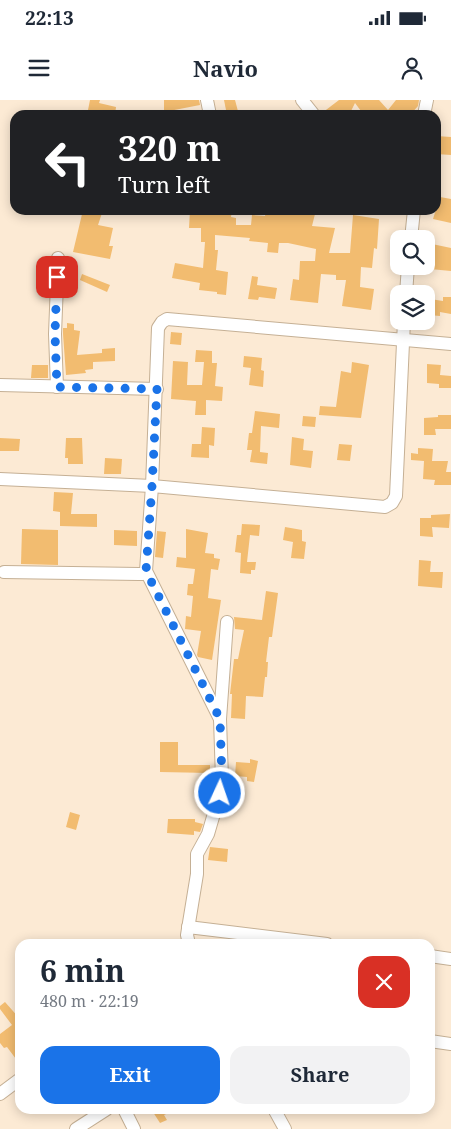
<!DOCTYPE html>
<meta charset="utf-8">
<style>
:root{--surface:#fff;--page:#f2f2f3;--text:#1f2937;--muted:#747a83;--accent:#1a73e8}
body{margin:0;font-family:"Noto Serif",serif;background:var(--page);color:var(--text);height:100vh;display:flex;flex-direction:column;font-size:19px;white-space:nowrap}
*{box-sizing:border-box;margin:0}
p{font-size:16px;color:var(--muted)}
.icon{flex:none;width:28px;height:28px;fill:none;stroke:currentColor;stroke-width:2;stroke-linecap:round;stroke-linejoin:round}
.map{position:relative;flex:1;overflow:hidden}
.side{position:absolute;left:15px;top:839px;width:420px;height:175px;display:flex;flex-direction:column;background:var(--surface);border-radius:15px;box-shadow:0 2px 12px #0003}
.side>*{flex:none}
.top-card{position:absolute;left:10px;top:10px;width:431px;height:105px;border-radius:15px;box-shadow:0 2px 12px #0003;background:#202124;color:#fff;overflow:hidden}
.fabs{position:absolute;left:390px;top:130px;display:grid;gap:10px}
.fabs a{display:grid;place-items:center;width:45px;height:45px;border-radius:10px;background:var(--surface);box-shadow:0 2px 12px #0003;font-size:25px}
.pin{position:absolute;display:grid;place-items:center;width:42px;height:42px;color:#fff;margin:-21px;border-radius:10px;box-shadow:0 2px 8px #0006}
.me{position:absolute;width:55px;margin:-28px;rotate:3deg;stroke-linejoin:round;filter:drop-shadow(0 0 4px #0008)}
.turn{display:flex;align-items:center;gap:18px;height:105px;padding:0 25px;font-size:22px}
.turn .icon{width:65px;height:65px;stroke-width:2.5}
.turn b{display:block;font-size:35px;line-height:42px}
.round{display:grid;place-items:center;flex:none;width:52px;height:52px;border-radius:15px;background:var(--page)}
.headline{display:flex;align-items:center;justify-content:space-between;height:85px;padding:0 25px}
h1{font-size:30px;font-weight:700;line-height:38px}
.cta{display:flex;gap:10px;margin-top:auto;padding:10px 25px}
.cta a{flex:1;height:58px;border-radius:15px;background:var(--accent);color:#fff;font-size:20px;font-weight:700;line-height:58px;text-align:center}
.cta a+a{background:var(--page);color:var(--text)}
.status{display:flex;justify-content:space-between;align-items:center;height:35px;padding:0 25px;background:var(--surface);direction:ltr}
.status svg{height:14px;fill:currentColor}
header{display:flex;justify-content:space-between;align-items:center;height:65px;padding:0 25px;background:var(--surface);font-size:22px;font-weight:700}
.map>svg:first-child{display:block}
.building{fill:#f2bc70}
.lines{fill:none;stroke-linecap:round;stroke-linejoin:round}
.minor-casing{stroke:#c5b095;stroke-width:14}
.minor{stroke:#fff;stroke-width:12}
.route{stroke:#1a73e8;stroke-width:9;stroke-dasharray:0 16.2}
</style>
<div class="status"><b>22:13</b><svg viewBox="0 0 49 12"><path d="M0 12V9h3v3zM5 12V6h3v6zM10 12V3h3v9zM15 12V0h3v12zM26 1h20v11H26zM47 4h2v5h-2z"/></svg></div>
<header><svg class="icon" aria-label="menu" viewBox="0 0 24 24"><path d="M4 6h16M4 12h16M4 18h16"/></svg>Navio<svg class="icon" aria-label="person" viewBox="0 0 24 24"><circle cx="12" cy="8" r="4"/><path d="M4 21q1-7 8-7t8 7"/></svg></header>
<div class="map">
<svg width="451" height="1029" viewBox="0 0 451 1029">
<rect width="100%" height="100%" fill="#fcead4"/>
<g class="building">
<path d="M90 0H100L99 3 116 7 115 15H87Z"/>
<path d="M164 0H199L200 5 164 12Z"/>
<path d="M224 0H235L239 15H227Z"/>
<path d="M339 0H379L388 10 396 0H419L418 6 410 15H364L355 3 349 15 342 12 337 15H322V13Z"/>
<path d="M436 36 451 37V55L436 54Z"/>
<path d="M440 97 451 99V123L433 119Z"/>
<path d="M83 110H103L98 125 113 128 109 146H113L110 159 73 152Z"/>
<path d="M190 110H232L231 117 236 118V125H251L252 115 265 116 266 110 294 112 295 110H316L312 126 335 128 329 153H350L353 115 379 119 377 149 374 148 372 168 361 167 360 187 374 189 371 210 342 206 346 180H336V175L321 174 318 203 290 200 293 179 299 180 300 161H315L316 149 288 143H279L278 153 267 152 268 143 249 141 250 138 215 135V150H218L216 170 228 172 226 195 217 194V192L199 190 200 183 172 178 175 163 203 168 205 142H201V128H189Z"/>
<path d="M432 144 451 148V171L430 169Z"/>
<path d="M82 174 110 185 107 192 80 180Z"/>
<path d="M252 176 258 177 257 185 277 188 275 199 259 197 258 200 248 199Z"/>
<path d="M443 197H451V214L440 212V216L429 215 430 199 443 201Z"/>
<path d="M67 223 74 224V230L80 231 77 255 102 253V249L115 248V261L93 262V269L85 270 86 273 66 275 63 234V228H67Z"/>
<path d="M171 232 182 233 181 245 170 244Z"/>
<path d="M196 250 212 251V263H217L215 286 223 287 222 301 206 300V315H195L196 301 171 299 173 261 188 262 187 285H202L204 262H195Z"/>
<path d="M244 256 262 258 261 270 264 271 263 287 249 285 251 268 243 267Z"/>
<path d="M352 262 369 265 361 318 319 315 320 306 336 307 341 271 351 273Z"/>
<path d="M427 264 441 265 440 275 451 276V288H439V284L427 283Z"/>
<path d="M32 265H48V278H31Z"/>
<path d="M255 311 280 314 279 328 261 326 260 352 268 353 267 364 250 362 252 350H247L249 333H252Z"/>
<path d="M438 315H451V329H435L436 335H424V318L438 317Z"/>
<path d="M303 316 316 317 315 327 302 326Z"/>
<path d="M202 327 215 328 214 346 209 345V358L191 357 192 344H201Z"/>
<path d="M292 337 304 339 303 350 313 351 311 368 290 365Z"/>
<path d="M0 338 20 339 19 351H0Z"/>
<path d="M66 338H82L83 364H68V358H65Z"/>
<path d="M339 344 352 345 350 361 337 360Z"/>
<path d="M418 348 433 349 432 361H448L446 372H451V385H434L435 380 423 379 424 361 411 360V353L418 354Z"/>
<path d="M105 358 122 359 121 374H104Z"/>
<path d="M54 392 73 393 71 414H97V427L60 426V412L53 411Z"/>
<path d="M450 414 449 428 432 427 433 437 420 436V418H431V415Z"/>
<path d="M242 424 260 425 259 436 250 435 247 462H256L255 470H251V474L240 473 241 453 235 452 237 435H241Z"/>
<path d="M285 427 302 430V441L306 442 304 459 291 458 293 442 283 440Z"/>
<path d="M22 429 58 430V465L21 464Z"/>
<path d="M186 429 208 433 205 453 214 454V458L220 459 218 470 211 469 208 498 221 500 212 560 198 557 197 555 201 531 185 529 186 516 191 517 193 496 187 495 188 484H193L195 469 176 467 177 457 186 458Z"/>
<path d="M114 430 137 431V446L114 445Z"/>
<path d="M157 431 166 432 163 458 155 457Z"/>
<path d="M419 460 431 461 430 472H443L442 488 418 486Z"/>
<path d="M266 491 278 493 272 537H269L266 562H268L267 577H265L263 597 246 596 245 619 231 618 232 594H230L234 559H238L244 530 235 529 234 517 262 520Z"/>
<path d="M160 642H178V665H210V673L160 672Z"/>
<path d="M250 659 258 661 254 682 247 681V677L235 676 236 662 250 663Z"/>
<path d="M70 712 80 715 76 730 66 727Z"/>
<path d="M168 719H195V722L203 724 200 732 194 731V735L167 733Z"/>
<path d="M210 747 228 749 227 762 208 760Z"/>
<path d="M5 902 20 919V956L16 959 7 947 4 948 0 943V934L12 925 0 909V906Z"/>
<path d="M151 1009H177L164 1015 167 1020 160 1023Z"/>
</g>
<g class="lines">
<defs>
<g id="minor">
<path d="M207 0 210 15"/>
<path d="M302 0 314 15"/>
<path d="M424 15 427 0"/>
<path d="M411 139 414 110"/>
<path d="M406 194 408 166"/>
<path d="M0 285 157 289"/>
<path d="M57 287 55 234 58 158"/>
<path d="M0 379 152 386 385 407 392 403 396 396 404 221"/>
<path d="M4 472 139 474H143L146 471"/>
<path d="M220 619 146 471 152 386 158 228 162 222 167 219 451 244"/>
<path d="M188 827 327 844"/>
<path d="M189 844 187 835 197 774V754L208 734 220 693 222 679 220 619 227 522"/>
<path d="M430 856 451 859"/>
<path d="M430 941 451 944"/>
<path d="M0 994 20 979"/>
<path d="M124 1009 134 1029"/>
<path d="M274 1009 285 1029"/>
<path d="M76 1029 107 1009"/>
</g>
</defs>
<use href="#minor" class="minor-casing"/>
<use href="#minor" class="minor"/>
</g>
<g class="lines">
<path class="route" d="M57 177 55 234 57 287 157 289 152 386 146 471 220 619 222 679 220 693"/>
</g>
</svg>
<div class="fabs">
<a><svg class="icon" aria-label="search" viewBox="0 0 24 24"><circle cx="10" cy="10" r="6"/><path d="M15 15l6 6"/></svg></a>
<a><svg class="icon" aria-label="layers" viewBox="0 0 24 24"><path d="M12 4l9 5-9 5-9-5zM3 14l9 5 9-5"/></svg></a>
</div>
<div class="pin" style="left:57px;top:177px;background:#d93025"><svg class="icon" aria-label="arrive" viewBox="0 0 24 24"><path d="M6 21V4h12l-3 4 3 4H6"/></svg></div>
<svg class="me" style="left:220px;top:693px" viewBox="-20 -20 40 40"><circle r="17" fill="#1a73e8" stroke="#fff" stroke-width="3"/><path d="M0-11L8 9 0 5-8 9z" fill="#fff"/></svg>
<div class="top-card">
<div class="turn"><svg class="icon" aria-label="left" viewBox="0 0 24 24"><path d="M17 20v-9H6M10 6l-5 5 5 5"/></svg><div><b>320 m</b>Turn left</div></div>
</div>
<section class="side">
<div class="headline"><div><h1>6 min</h1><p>480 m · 22:19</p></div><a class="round" style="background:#d93025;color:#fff"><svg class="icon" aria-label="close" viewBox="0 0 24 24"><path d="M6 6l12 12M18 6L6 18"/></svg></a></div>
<div class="cta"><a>Exit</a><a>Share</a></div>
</section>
</div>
